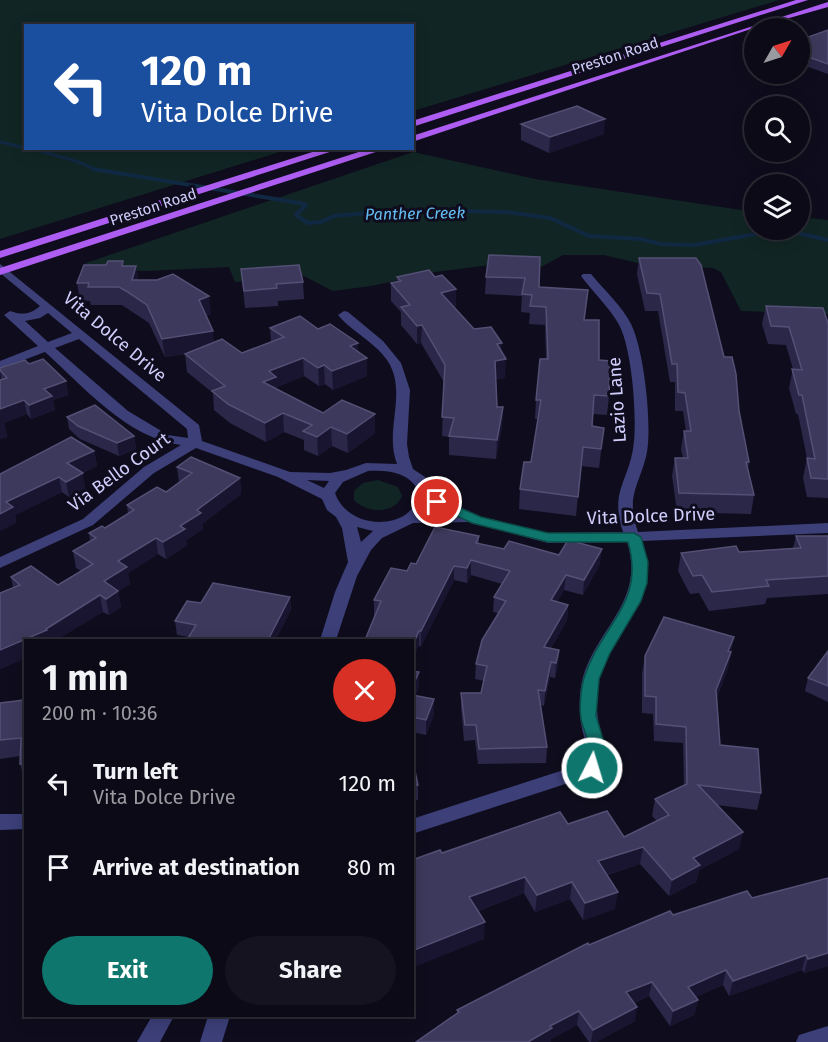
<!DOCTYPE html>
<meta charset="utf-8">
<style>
:root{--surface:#0b0a16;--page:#14131f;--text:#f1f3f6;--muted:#9a9aa1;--line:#2b2b35;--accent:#0f766e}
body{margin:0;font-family:"Fira Sans",sans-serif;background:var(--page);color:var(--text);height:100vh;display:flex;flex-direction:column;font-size:22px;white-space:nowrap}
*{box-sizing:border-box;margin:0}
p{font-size:20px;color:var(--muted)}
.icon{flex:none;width:33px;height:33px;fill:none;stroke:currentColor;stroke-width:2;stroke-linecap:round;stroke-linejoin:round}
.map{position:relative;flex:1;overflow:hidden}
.side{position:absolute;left:24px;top:639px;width:390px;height:378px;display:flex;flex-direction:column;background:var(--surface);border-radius:0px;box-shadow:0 3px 15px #0003,0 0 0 2px var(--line)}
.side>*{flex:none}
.top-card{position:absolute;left:24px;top:24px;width:390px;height:126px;border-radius:0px;box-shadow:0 3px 15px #0003,0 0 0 2px var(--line);background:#1a4fa0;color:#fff;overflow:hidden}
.needle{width:39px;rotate:51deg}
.tools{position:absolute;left:744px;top:18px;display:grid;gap:12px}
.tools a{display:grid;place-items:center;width:66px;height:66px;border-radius:50%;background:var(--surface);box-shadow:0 3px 15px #0003,0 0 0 2px var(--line);font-size:30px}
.pin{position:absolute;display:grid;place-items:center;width:51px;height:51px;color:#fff;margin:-26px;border:3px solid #fff;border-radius:50%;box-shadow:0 2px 6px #0007}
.me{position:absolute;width:66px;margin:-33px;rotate:5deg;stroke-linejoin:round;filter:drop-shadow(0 0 4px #0008)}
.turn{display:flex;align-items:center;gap:21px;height:126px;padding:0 18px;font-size:27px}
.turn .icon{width:78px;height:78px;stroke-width:2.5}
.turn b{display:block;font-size:42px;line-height:51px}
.round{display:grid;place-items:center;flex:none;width:63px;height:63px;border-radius:32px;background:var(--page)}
.headline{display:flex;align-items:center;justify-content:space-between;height:102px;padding:0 18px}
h1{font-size:36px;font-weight:700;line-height:45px}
.button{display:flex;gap:12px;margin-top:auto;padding:12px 18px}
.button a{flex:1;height:69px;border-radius:36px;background:var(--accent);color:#fff;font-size:24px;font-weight:700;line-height:69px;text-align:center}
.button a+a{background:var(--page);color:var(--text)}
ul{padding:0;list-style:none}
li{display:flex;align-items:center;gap:18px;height:84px;padding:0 18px}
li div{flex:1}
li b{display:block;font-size:22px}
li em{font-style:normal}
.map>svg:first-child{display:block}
.green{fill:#112624}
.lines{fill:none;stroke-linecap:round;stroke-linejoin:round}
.stream-far1{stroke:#112842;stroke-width:3}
.stream{stroke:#112842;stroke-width:4}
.minor{fill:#3c3f78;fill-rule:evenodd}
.major{fill:#ae5df2;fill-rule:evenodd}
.wall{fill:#2b2749}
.shaded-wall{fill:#191530}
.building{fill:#3d395c;stroke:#545075;stroke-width:1.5}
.route{fill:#0f766e;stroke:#0a4d48;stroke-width:1.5}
.labels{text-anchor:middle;stroke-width:6;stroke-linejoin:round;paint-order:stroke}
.far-street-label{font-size:15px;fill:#cfcdfb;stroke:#0f0d1d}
.far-water-label{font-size:16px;font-style:italic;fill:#64bcf3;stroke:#0f0d1d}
.street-label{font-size:18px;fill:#cfcdfb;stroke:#0f0d1d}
</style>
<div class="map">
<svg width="828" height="1042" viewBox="0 0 828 1042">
<rect width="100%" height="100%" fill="#0f0d1d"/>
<g class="green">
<path d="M0 0H779L413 111 412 26H26V148L289 149 0 239Z"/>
<path d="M413 152 535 179 754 212V230H800V217L828 220V314L741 311 721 272 713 268 642 264 604 255H563L539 268 498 264 435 272 371 286 333 291 304 276 235 282 229 267 146 271 88 270 86 263Z"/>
<path d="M378 480 398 487 402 496C394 515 366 513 354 500V491L363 483Z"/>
</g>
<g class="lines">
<g class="stream-far1">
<path d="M0 142 26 148"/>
<path d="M29 148 76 161 97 170"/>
</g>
<path class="stream" d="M93 169 300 203 306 205 296 215 308 223 321 222 334 216 399 210 506 212 550 218 589 236 640 239 661 244 694 245 773 231 793 232 828 240"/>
<g class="minor">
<path d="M0 264 199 425 202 441 290 472 330 473 346 470 366 463 397 464C384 431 407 395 389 363 377 343 353 333 338 315L344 311 348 312 383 341 401 363 410 390 407 444 409 457 413 469 425 477 442 499 482 517 548 533 623 532C610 492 627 484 633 449 638 422 632 345 618 323 608 306 593 292 581 276L583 274H591C604 290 622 306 631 324 644 350 652 423 647 452 640 486 625 494 638 532L828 523V533L642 541C663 601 614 627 600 678 596 692 596 710 599 724 603 743 609 755 599 773L412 834V819L585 763C590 749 583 737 581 723 579 709 579 691 583 677 598 627 646 600 627 542L548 543 470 522 413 523 382 538 371 550 357 576 336 640H320L335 592 348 562 342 528 336 517 327 510 322 499 278 477 196 448 154 473 93 525 0 568V557L83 519 144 467 181 445C127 438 84 387 45 352L0 369V361L38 346 4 315 10 311C22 315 30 315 40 306L0 273ZM48 313 72 333 48 342 25 321 40 318ZM79 339 187 429 188 438 168 435 128 411 55 348ZM368 471C391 470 414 473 421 498 416 503 411 511 405 515 381 530 344 520 335 493L343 482ZM307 480 329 481 324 488ZM431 504 432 505 452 514H423ZM357 527 373 531 361 542Z"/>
<path d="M0 814H26V829L0 830Z"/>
<path d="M152 1016H174L160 1042H137Z"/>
<path d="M208 1016H230L222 1042H200Z"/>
<path d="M828 1026V1042H796L799 1035Z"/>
</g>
<g class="major">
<path d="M796 0H808L412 127V121Z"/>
<path d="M828 2V7L754 28 412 142V136Z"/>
<path d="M325 148H342L0 258V251Z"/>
<path d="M371 148H388L0 275V268Z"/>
</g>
</g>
<g class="wall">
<path d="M828 30V74L800 64V40Z"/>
<path d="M521 124 604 134 549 153 521 140Z"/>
<path d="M489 255 539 287 585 320 599 360 609 396 607 415 593 414 592 426 604 428 599 468 581 466 576 516 519 509 520 489 531 462 538 419H535L536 400 546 359 545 325 529 324 530 313 521 312 522 296 485 294 486 277Z"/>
<path d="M639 258 739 411 749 462 748 468 754 495 751 514 677 512 672 476 675 458H683L681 449 684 431H686L683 411H675V382H670L658 311H645L637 274Z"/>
<path d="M124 266 138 280 211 314 206 316 214 342 242 353 271 342 270 328 318 329 359 352 367 358V376L333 390 325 384 319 386 304 376 277 387V389L323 413 375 414V433L348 453 332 446 318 456 304 450V440L284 432 266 442 230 423 214 410 213 393 187 372 185 354 165 357 149 323 122 305H91L90 301 80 300 77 283Z"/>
<path d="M241 269 303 282 304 299 278 301V306L245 308Z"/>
<path d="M397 277H435L456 289V307H454L474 329 502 352 505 378 496 379 497 407H503L502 426 496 459 449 455V437L442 436 444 382 421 343 417 344 401 325V312L391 301V283L397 282Z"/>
<path d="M766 306 828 323V498L807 497 803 478 807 458 798 414H796L789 388 793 369 786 345 768 344 762 324Z"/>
<path d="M29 364 66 381 68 395 53 400 55 410 31 419 27 414 4 423 7 437 0 439 1 380 0 368Z"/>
<path d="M67 417 134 436 136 449 119 456 80 439 69 429Z"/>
<path d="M94 451 97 466 82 473 85 488 69 497 62 492 15 515 16 523 0 474Z"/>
<path d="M177 467 240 478 241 494 202 524 203 529 186 540 187 545 166 559 158 554 128 573 130 584 118 591 121 607 109 615 103 612 26 640V658L0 669 13 588 11 577 58 585 81 571 76 568 73 551 90 541 89 533 105 528 128 514 127 505 166 492 179 482Z"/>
<path d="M479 536V544L504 549 559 555 600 564 583 595 564 590 557 602 568 605 567 620 551 648 559 650 558 665 555 678 550 677 544 706 541 705 547 747 546 763 478 764 475 740 464 741 461 708V693H481L484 681 475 679 476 664 498 613 493 612 494 597 502 584 471 575 467 583 454 580 421 646H419L374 615V600L416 564Z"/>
<path d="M796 536H828V594L767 598 765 604 709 611 699 593 690 594 678 571 681 553 739 552 793 548Z"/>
<path d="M290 597 291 610 189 637 177 635 175 621 201 603Z"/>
<path d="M734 637 728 668 717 697 720 745 761 793 757 810 717 805 739 849 699 870 696 882 669 896 640 864 607 875 615 909 583 920 570 899 535 912 524 893 478 911 484 939 442 853 568 824 624 837 657 821 652 816 655 799 684 785 683 743 654 741 653 714 642 713V673L645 656Z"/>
<path d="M828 651V702L805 691 808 678Z"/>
<path d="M412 671 419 687 415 696 434 699V714L426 735 412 732Z"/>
<path d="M26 690V782H25L20 764V756L0 759V703L24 700Z"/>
<path d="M412 757 418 785V800L412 801Z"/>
<path d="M752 898 828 966 804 973 802 970 729 996 723 985 695 997 698 1000 694 1015 670 1026 649 996 634 1003 635 1021 596 1042H589L577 1025 551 1039V1042H416L457 1014V1010L589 945 673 915Z"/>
</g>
<g class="shaded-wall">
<path d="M605 119 604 134 549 153 550 137Z"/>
<path d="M136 266 139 283 134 297 132 280Z"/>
<path d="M456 289V307L440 310 441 293Z"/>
<path d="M209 296 211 314 201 318 199 300Z"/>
<path d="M422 325 421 343 417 344V326Z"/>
<path d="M213 331 214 349 165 357 162 339Z"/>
<path d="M358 343 359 361 367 358V376L333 390 332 371 350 346Z"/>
<path d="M502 343 501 360 506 359 505 378 494 379 497 344Z"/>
<path d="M303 358 304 376 277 387 278 395 263 382 269 371Z"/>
<path d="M324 365 325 384 319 386 318 368Z"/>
<path d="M66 381 68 395 53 400 55 410 31 419 29 405 44 389Z"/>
<path d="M24 400 27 414 4 423 7 437 0 439V409Z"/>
<path d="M503 407 502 426 496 459 497 440Z"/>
<path d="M283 413 284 432 266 442 265 423Z"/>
<path d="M375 414V433L348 453 347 434Z"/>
<path d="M331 427 332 446 318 456 317 437Z"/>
<path d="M134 436 136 449 119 456 117 443Z"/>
<path d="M94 451 97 466 70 478 67 463Z"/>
<path d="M83 473 85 488 69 497 66 482Z"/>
<path d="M59 477 62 492 15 515 16 523 0 531V514L6 502Z"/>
<path d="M240 478 241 494 202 524 203 529 186 540 187 545 166 559 163 542 197 510Z"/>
<path d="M156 538 158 554 128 573 130 584 107 598 104 581 118 561Z"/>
<path d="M602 549 600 564 583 595 584 580Z"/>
<path d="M471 560V575L467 583V568Z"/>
<path d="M454 566V580L421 646V631Z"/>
<path d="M566 575 564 590 550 615 551 600Z"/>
<path d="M118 591 121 607 109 615 106 599Z"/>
<path d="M100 595 103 612 57 640H26V658L0 669V650L46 629Z"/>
<path d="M290 597 291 610 276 640H268Z"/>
<path d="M568 605 567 620 543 662 544 647Z"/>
<path d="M419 631V646L412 662V647Z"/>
<path d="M734 637 728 668 713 706 716 690 728 651Z"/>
<path d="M559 650 558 665 555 678 556 663Z"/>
<path d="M551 662 550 677 544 706 545 691Z"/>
<path d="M419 672V687L412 702V687Z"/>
<path d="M434 699V714L426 735V720Z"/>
<path d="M743 832 739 849 699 870 696 882 669 896 672 880 693 858Z"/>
<path d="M643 847 640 864 596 878 598 861Z"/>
<path d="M525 877 524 893 469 914V897Z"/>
<path d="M572 882 570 899 535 912 537 895Z"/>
<path d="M618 892 615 909 583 920 585 903Z"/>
<path d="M485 922 484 939 412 968V951Z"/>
<path d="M828 953V966L804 973 808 959Z"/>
<path d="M806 955 802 970 729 996 733 981Z"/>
<path d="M726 970 723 985 685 1002 688 987Z"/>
<path d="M652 982 649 996 624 1007 626 992Z"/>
<path d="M698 1000 694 1015 670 1026 673 1011Z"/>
<path d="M637 1007 635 1021 596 1042H591L593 1030Z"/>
<path d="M579 1011 577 1025 551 1039V1042H528L550 1026Z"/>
</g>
<g class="building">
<path d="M828 30V64L800 54V40Z"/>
<path d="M577 106 605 119 550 137 521 124Z"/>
<path d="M489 255 540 257 539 287 588 290 584 320H599V360L610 361 609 396 594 395 592 426 604 428 601 449 583 447 578 497 520 489 524 462H531L541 400H536L540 359H548L546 307 530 306 532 295 522 294 525 278 486 277Z"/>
<path d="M639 258H696L701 265 724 357H732L736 374 739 411 749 462H746L754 495 679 493 675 458H688L684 431H691L685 393 678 392 677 364H672L660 294 647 293Z"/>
<path d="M108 261H123L122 266H136L132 280H157L173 274 209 296 199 300 213 331 162 339 147 305 126 291 119 287H88L89 283H77L84 265H106Z"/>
<path d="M299 265 303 282 276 284 277 288 244 291 241 269Z"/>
<path d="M429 270 435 277 442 275 456 289 441 293 474 329 491 327 502 343 497 344 506 359 495 361 497 407H503L497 440 449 436 454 418 442 417 445 365 422 325 417 326 401 307 410 305 391 283 401 281 397 277Z"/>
<path d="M766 306 823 308 828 323V479L811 478 807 458 815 459 802 395H799L792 369 802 370 789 327 771 326Z"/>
<path d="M300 316 318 329 330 324 358 343 350 346 367 358 332 371 324 365 318 368 303 358 269 371 276 377 263 382 323 413 342 400 375 414 347 434 331 427 317 437 303 431 312 425 283 413 265 423 228 404 212 391 225 386 185 354 222 339 242 353 284 337 270 328Z"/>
<path d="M43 359 66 381 44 389 52 396 29 405 24 400 0 409V380L7 378 0 370V368L25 360 29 364Z"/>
<path d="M95 405 134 436 117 443 78 426 67 417Z"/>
<path d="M71 437 94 451 67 463 83 473 66 482 59 477 6 502 13 507 0 514V474Z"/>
<path d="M191 457 240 478 197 510 201 513 180 526 185 529 163 542 156 538 118 561 127 567 104 581 118 591 106 599 100 595 46 629 47 630 0 650V593L20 585 11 577 31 566 58 585 93 564 73 551 96 538 89 533 102 526 105 528 134 510 127 505 157 487 166 492 192 473 177 467Z"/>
<path d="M435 527 479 536 476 543 504 549 509 541 559 555 568 540 602 549 584 580 566 575 551 600 568 605 544 647 559 650 556 663 551 662 545 691 538 690 547 747 479 749 476 725H465L461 693H481L487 666 476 664 482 640 506 601 494 597 510 571 471 560 467 568 454 566 421 631H419L412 647V640H365L381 601 374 600 391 568 407 571 411 563 416 564Z"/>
<path d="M796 536H828V576L766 580 769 586 712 592 702 575 693 576 681 553 736 546 739 552 801 548Z"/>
<path d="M213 583 290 597 268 640H187L196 625 175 621 187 601 201 603Z"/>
<path d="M664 617 734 637 728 651 731 652 716 690 720 745 758 749 761 793 698 785 743 832 693 858 700 865 672 880 643 847 598 861 618 892 585 903 572 882 537 895 525 877 469 897 485 922 412 951V860L440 850 442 853 560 812 568 824 607 811 624 837 669 815 655 799 687 784 686 727 656 724V697L645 696V656Z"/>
<path d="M828 651V686L808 678Z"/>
<path d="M412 671 419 672 412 687Z"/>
<path d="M24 690H26V764H20L21 738 0 740V703L24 700Z"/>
<path d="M412 695 434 699 426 720 412 717Z"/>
<path d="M412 757 418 785H412Z"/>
<path d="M828 878V953L808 959 806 955 733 981 726 970 688 987 698 1000 673 1011 652 982 626 992 637 1007 593 1030 579 1011 550 1026 552 1028 528 1042H416L459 1012 457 1010 588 943 589 945 670 911 673 915 747 891 752 898Z"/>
</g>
<path class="route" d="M437 498 481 517 548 533H634L641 537 648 562 647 583 641 601 610 653 599 679 596 716 607 752 598 772 592 774 586 772 584 768C586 763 590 756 590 750 589 740 583 729 581 719 579 708 581 688 584 678 601 624 646 604 628 542H548L472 523 433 505 431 502 433 499Z"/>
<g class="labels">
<g class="far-street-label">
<text transform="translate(615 56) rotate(-18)" y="5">Preston Road</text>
<text transform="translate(153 207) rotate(-18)" y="5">Preston Road</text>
</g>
<g class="far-water-label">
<text transform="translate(415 213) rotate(-1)" y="6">Panther Creek</text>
</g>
<g class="street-label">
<text transform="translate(115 337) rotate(40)" y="6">Vita Dolce Drive</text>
<text transform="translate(617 400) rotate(-94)" y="6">Lazio Lane</text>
<text transform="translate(119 472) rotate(-36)" y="6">Via Bello Court</text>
<text transform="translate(651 516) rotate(-2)" y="6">Vita Dolce Drive</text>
</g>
</g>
</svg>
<div class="tools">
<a><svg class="needle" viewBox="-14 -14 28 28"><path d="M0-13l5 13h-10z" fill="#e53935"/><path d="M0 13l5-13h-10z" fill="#9a9aa1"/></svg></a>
<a><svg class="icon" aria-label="search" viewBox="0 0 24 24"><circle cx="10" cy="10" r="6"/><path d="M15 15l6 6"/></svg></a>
<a><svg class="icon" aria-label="layers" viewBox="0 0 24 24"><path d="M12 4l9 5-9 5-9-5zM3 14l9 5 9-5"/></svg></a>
</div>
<div class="pin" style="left:437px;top:502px;background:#d93025"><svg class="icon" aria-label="arrive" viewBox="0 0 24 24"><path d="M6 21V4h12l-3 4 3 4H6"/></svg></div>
<svg class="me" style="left:592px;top:768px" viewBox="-20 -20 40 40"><circle r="17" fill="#0f766e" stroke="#fff" stroke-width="3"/><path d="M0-11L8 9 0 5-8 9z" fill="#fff"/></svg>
<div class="top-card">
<div class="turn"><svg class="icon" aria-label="left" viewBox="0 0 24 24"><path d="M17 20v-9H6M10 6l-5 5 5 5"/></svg><div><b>120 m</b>Vita Dolce Drive</div></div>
</div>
<section class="side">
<div class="headline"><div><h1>1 min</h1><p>200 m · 10:36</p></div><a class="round" style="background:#d93025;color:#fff"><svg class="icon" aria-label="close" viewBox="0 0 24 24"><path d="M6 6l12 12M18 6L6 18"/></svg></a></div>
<ul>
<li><svg class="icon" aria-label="left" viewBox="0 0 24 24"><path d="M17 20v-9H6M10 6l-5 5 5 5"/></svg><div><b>Turn left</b><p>Vita Dolce Drive</p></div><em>120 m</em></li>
<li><svg class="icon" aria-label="arrive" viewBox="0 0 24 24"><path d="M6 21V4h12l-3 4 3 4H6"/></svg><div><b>Arrive at destination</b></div><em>80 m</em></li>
</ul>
<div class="button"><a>Exit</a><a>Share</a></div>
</section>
</div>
